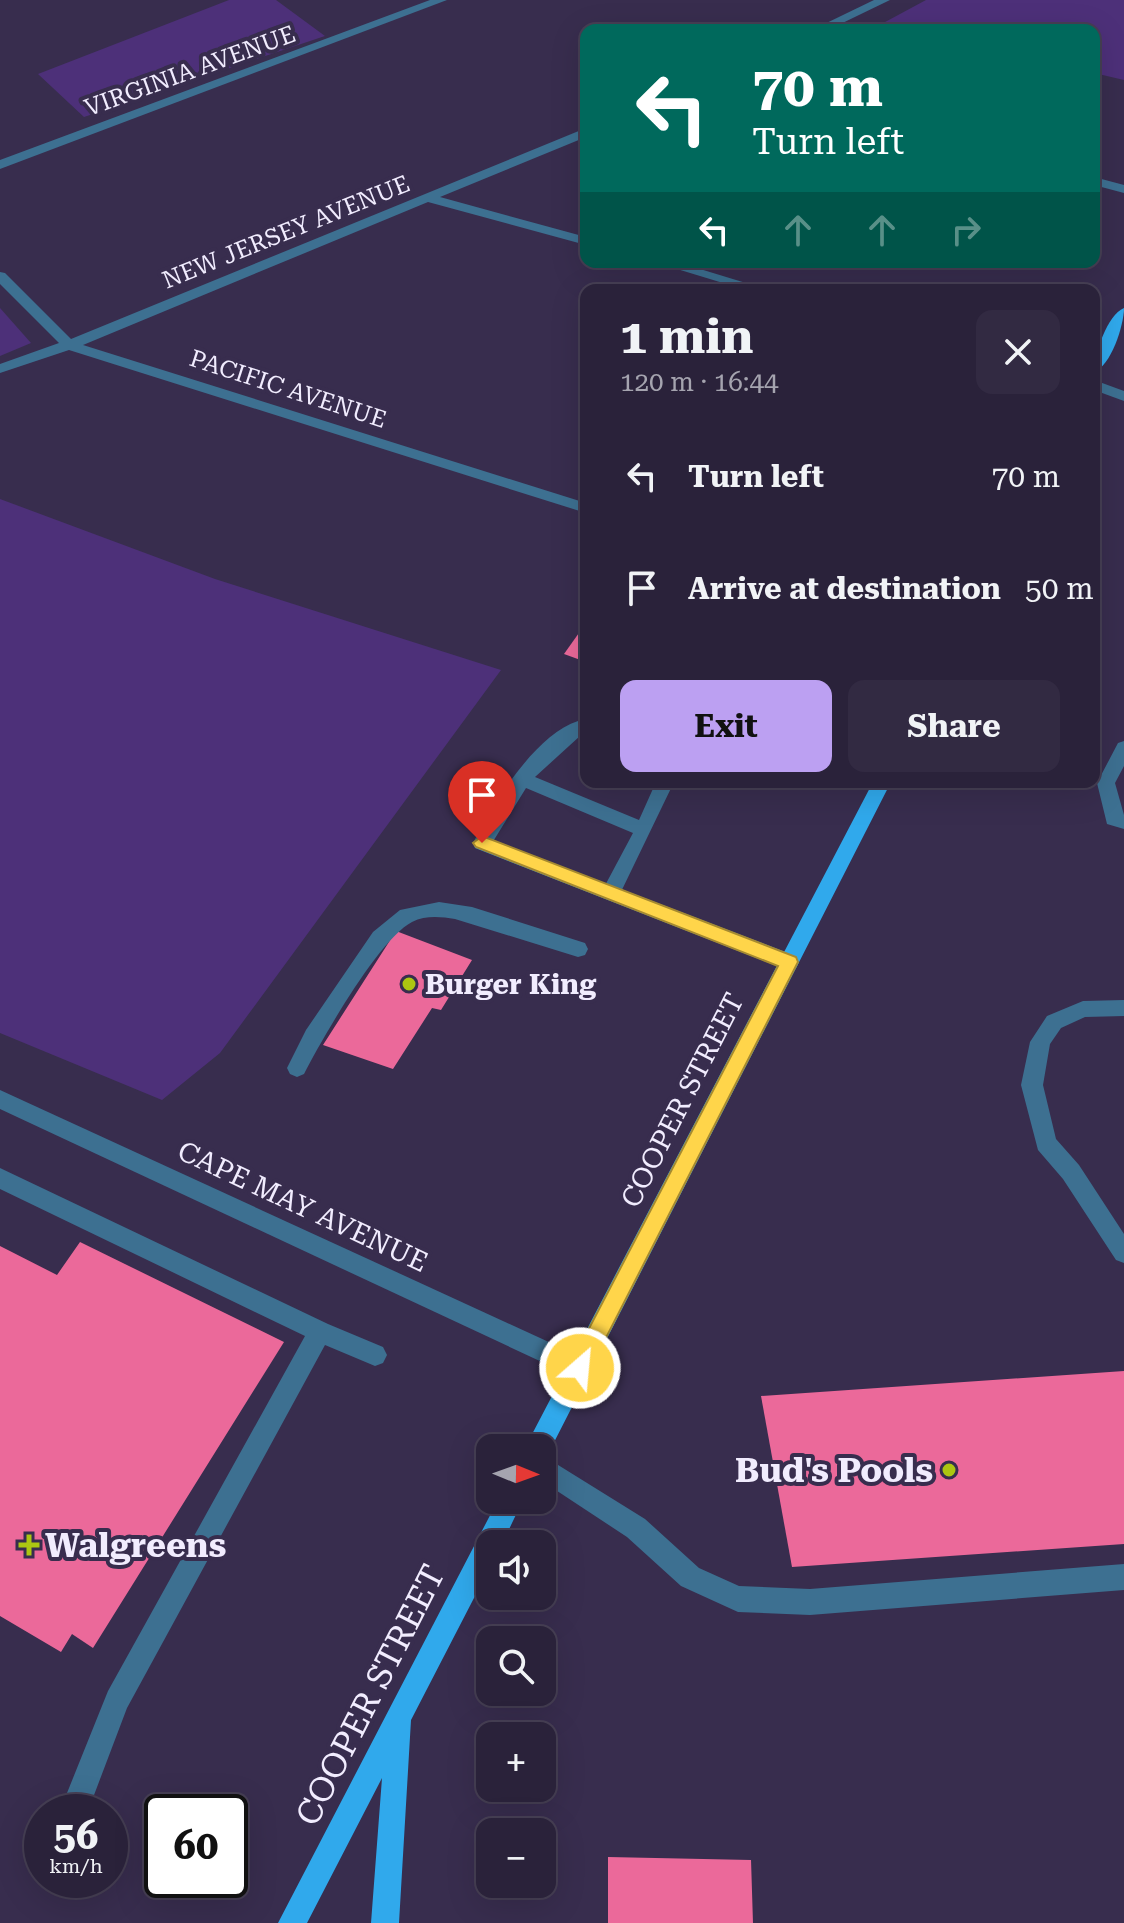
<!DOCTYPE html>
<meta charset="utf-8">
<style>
:root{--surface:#2a223a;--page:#322a42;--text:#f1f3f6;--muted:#a5a4af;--line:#463f54;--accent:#bca0f2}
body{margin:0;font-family:"Roboto Serif",serif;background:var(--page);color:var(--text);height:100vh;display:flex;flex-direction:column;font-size:30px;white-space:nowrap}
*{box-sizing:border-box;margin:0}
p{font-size:26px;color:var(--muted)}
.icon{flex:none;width:44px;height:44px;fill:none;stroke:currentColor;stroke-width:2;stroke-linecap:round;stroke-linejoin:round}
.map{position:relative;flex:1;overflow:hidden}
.side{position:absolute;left:580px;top:284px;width:520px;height:504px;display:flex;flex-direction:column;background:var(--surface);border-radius:16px;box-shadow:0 8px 32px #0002,0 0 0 2px var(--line)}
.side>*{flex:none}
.guide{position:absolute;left:580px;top:24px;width:520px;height:244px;border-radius:16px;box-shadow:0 8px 32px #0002,0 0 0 2px var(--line);background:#00695c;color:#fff;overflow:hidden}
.needle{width:52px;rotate:91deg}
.buttons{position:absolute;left:476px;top:1434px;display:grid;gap:16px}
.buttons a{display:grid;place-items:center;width:80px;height:80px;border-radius:16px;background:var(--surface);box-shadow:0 8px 32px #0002,0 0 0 2px var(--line);font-size:40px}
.speed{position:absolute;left:24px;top:1794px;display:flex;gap:16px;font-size:40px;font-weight:700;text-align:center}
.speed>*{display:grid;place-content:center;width:104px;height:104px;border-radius:50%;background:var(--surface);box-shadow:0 8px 32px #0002,0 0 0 2px var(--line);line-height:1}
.speed small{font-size:20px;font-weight:400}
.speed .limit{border:4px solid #111;border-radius:12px;background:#fff;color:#111}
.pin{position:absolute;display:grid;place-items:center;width:68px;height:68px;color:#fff;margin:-82px -34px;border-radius:50% 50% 50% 0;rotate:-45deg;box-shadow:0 0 8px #0007}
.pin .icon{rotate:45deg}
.me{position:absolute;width:88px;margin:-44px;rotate:27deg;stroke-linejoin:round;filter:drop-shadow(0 0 6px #0008)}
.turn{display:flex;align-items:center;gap:28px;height:168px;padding:0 40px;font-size:36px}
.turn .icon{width:104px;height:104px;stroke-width:2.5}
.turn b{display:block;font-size:56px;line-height:68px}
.lanes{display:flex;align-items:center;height:76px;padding:0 40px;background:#0003;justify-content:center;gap:40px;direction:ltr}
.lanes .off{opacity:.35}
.round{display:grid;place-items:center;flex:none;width:84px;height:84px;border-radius:16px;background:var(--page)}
.head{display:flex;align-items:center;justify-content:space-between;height:136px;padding:0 40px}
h1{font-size:48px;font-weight:700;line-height:60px}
.action{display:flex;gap:16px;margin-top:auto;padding:16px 40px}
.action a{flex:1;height:92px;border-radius:16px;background:var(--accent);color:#111;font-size:32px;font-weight:700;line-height:92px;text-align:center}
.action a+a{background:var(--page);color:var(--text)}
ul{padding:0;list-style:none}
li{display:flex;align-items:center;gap:24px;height:112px;padding:0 40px}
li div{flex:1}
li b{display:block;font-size:30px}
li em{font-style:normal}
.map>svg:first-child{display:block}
.green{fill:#4d3079}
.building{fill:#eb699a}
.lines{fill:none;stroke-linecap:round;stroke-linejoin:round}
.lane{fill:#3d7091;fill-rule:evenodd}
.street{fill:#3d7091;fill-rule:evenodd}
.secondary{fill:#3a90c4;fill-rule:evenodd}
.primary{fill:#30a9ec;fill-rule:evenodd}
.route{fill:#ffd54a;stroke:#a68a30;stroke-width:2}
.poi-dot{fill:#acc611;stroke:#382d4e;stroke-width:3}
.labels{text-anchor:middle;stroke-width:8;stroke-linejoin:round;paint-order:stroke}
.far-street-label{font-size:24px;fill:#f1ecfe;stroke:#382d4e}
.poi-label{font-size:28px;font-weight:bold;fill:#f1ecfe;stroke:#382d4e;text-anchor:start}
.street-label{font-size:28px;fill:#f1ecfe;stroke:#382d4e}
.near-poi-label{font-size:34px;font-weight:bold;fill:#f1ecfe;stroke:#382d4e;text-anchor:end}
.near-street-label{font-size:34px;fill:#f1ecfe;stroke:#382d4e}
</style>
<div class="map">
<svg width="1124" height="1923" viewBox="0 0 1124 1923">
<rect width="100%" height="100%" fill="#382d4e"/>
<g class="green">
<path d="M229 0H276L325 36 84 117 38 74Z"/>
<path d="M926 0H1124V80L1094 73V30L874 28Z"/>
<path d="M0 308 31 343 0 356Z"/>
<path d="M0 499 215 579 501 670 220 1053 162 1100 0 1033Z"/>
</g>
<g class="building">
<path d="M586 623V662L564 654Z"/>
<path d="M396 931 472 960 441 1010 432 1008 393 1069 323 1045Z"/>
<path d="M80 1242 284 1342 93 1648 72 1634 61 1652 0 1616V1246L57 1275Z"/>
<path d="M1124 1371V1544L792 1567 761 1396Z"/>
<path d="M608 1857 751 1860 753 1923H608Z"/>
</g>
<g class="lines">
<g class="lane">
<path d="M578 721 586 724V738L580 736 535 777 639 820 656 782H674L618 898H604L601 893 633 833 526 788 489 848 482 850 473 843C493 805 534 735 578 721Z"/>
<path d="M1124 741V766L1115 783 1124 815V829L1107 824 1097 783 1118 743Z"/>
<path d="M439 902 472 907 585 943 588 949 585 955 578 957 455 919C441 917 426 915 412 922 379 939 322 1039 304 1074L297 1077 290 1074 287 1068 306 1030 373 932 400 910Z"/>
<path d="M1124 1000V1016L1085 1017 1061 1028 1050 1044 1043 1085 1056 1139 1079 1165 1124 1234V1263L1116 1260 1063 1179 1038 1150 1021 1085 1030 1042 1047 1016 1083 1001Z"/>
<path d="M0 1168 328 1324 383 1347 387 1355 383 1363 375 1366 325 1345 127 1708 91 1803 81 1807 71 1803 67 1793 108 1691 305 1336 0 1189Z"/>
<path d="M542 1455 645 1519 699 1568 739 1586 810 1589 1124 1564V1590L810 1615 738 1612 681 1586 627 1537 542 1481Z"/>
</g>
<g class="street">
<path d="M430 0H447L0 169V160Z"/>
<path d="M874 0H890L828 30H812Z"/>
<path d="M586 128V137L440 197 586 237V245L428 202 83 345 586 503V513L69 350 0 373V364L59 343 0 284V272L5 273 71 339Z"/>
<path d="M1094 177 1124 185V193L1094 185Z"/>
<path d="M654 262H677L769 290H746Z"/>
<path d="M1094 380 1124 391V401L1094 390Z"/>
<path d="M0 1090 588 1360 592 1368 588 1376 580 1379 572 1376 0 1109Z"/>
</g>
<path class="secondary" d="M482 836 796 956 799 962 796 968H782L475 848 473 843Z"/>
<g class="primary">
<path d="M1124 308C1124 325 1111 366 1094 372 1094 355 1107 315 1124 308Z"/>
<path d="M873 782H891L547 1456 542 1458V1448H526L529 1440Z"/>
<path d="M498 1500H523L502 1544H490V1567L411 1720 399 1923H371L382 1778 307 1923H278Z"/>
</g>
</g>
<path class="route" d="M482 836 796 957 798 962 587 1375 580 1378 572 1375 569 1368 572 1361 778 966 476 847 473 843Z"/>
<g class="poi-dot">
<circle cx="409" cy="984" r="8"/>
<circle cx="949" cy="1470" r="8"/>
<path d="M25 1533h8v8h8v8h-8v8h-8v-8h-8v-8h8z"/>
</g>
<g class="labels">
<g class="far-street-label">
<text transform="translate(190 71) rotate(-20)" y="8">VIRGINIA AVENUE</text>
<text transform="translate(286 232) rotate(-22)" y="8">NEW JERSEY AVENUE</text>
<text transform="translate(288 389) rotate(18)" y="8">PACIFIC AVENUE</text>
</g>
<g class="poi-label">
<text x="425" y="994">Burger King</text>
</g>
<g class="street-label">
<text transform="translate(682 1100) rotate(-63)" y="10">COOPER STREET</text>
<text transform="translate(303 1206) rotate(25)" y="10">CAPE MAY AVENUE</text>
</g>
<g class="near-poi-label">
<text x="933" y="1482">Bud's Pools</text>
<text x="45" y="1557" text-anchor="start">Walgreens</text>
</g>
<g class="near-street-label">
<text transform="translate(370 1695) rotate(-63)" y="12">COOPER STREET</text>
</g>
</g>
</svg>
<div class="buttons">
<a><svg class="needle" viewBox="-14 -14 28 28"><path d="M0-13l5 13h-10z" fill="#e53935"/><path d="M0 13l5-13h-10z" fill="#a5a4af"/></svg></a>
<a><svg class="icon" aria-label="sound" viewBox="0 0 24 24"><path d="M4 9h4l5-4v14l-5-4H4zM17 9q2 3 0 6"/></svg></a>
<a><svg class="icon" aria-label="search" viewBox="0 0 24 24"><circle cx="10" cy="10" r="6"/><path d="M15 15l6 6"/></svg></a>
<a>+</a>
<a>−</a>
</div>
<div class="speed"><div>56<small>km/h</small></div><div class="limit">60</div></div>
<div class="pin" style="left:482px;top:843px;background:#d93025"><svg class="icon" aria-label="arrive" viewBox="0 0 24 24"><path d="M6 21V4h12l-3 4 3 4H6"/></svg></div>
<svg class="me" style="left:580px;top:1368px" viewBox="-20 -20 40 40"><circle r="17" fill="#ffd54a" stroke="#fff" stroke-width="3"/><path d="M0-11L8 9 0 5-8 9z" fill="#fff"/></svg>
<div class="guide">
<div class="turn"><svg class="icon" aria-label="left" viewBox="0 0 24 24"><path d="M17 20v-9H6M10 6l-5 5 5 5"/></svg><div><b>70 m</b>Turn left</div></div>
<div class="lanes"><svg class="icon" aria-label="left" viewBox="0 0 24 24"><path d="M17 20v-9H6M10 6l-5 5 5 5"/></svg><svg class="icon off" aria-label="ahead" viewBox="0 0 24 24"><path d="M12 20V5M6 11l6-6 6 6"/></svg><svg class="icon off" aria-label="ahead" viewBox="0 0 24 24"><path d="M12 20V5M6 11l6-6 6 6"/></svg><svg class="icon off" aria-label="right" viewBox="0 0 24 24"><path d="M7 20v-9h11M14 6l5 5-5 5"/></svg></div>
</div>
<section class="side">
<div class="head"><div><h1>1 min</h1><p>120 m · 16:44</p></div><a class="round"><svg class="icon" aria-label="close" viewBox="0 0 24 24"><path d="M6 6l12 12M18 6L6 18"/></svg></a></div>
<ul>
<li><svg class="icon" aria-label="left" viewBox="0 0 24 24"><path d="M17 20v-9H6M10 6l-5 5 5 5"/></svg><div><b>Turn left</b></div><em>70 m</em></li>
<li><svg class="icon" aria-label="arrive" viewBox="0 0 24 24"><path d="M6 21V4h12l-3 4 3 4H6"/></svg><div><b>Arrive at destination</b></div><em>50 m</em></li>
</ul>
<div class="action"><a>Exit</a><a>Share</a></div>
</section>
</div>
